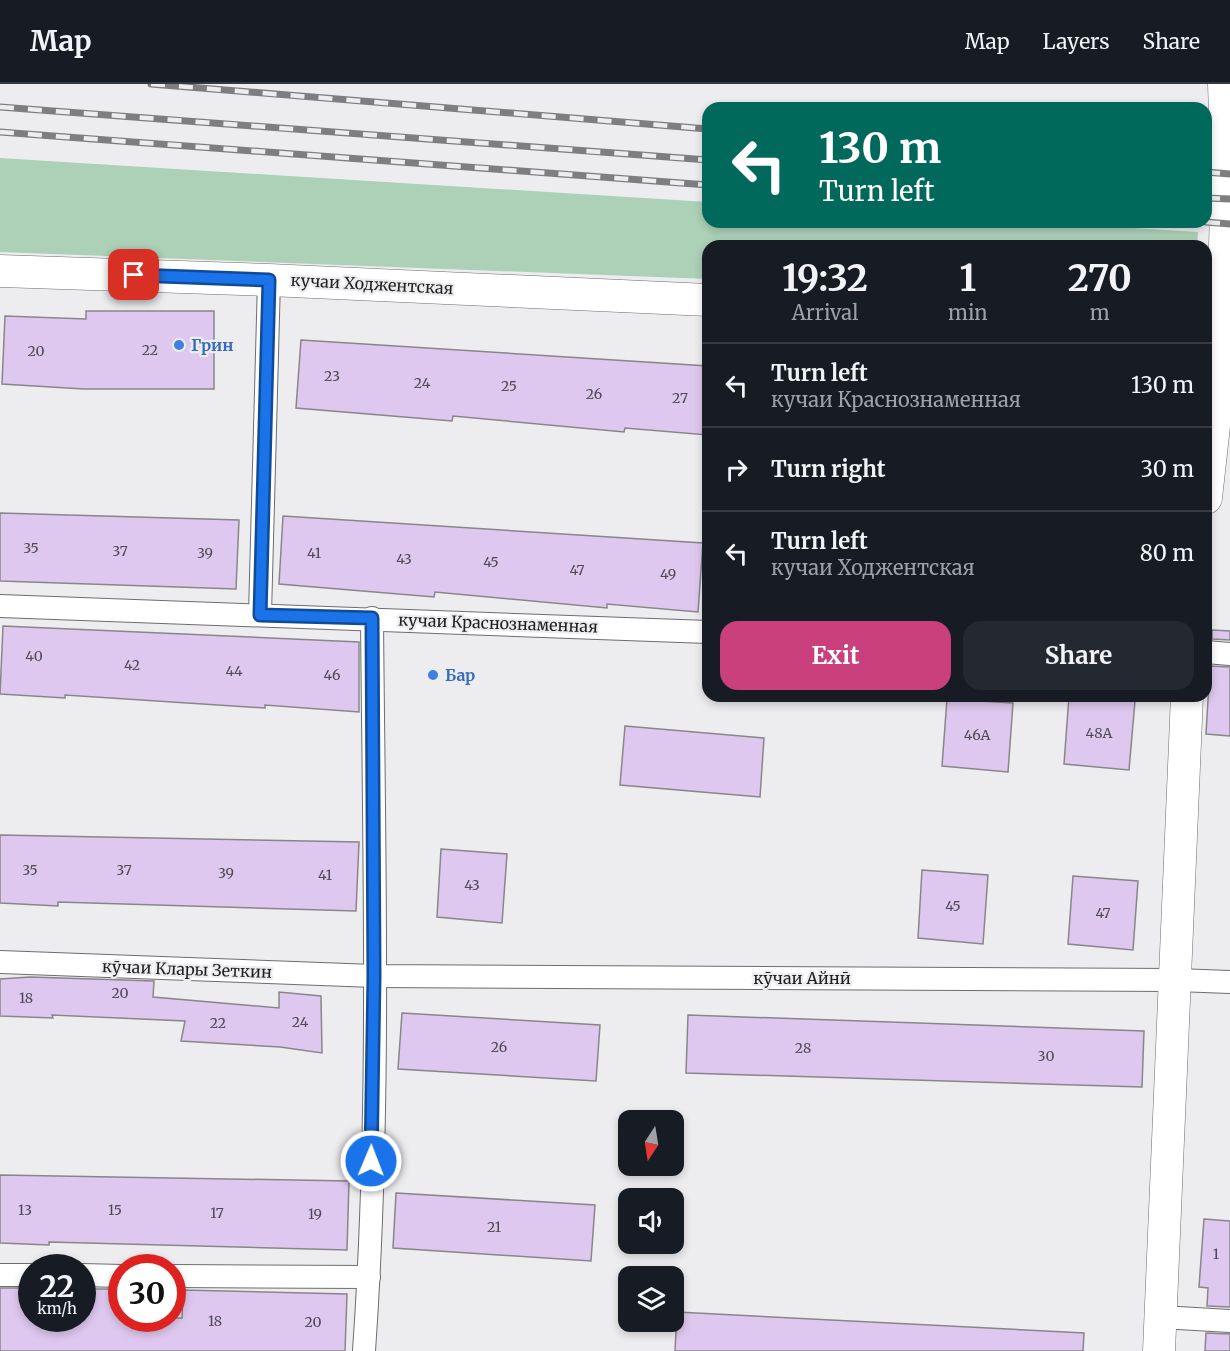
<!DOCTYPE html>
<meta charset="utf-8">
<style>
:root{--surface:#171b24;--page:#242831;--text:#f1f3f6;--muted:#9ea1a6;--line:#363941;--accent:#c9407c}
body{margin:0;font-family:Merriweather,serif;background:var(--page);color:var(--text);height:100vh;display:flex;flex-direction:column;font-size:22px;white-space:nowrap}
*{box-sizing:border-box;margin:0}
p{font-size:20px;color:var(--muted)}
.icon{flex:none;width:33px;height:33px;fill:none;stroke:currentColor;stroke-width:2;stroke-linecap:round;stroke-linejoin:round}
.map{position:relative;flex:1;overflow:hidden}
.panel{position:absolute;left:702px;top:156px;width:510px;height:462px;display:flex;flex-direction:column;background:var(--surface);border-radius:18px;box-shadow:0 3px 9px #0003}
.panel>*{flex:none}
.top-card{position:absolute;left:702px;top:18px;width:510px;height:126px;border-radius:18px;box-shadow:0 3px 9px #0003;background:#00695c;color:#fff;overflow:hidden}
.needle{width:39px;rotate:192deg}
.tools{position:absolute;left:618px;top:1026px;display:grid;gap:12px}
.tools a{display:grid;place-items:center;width:66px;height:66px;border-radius:12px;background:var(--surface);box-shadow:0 3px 9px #0003;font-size:30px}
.speed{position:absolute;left:18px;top:1170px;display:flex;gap:12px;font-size:30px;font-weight:700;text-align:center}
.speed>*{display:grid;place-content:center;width:78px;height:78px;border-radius:50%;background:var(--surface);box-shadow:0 3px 9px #0003;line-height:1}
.speed small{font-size:15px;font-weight:400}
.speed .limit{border:9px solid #d22;background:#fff;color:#111}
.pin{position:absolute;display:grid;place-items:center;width:51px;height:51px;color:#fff;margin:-26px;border-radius:12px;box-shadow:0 3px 9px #0006}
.me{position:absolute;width:66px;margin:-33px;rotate:1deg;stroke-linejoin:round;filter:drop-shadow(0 0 4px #0008)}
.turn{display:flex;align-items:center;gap:21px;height:126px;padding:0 18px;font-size:27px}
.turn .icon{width:78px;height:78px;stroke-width:2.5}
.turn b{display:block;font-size:42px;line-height:51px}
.eta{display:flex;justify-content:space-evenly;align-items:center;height:102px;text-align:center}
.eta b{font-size:36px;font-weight:700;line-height:42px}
.button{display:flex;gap:12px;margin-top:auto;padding:12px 18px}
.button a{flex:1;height:69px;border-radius:18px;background:var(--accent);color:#fff;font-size:24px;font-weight:700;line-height:69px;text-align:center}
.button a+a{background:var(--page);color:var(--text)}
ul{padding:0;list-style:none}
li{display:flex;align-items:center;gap:18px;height:84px;padding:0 18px;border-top:2px solid var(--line)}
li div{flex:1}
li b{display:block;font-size:22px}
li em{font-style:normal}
header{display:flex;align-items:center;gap:36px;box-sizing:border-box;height:84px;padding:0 30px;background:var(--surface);border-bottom:2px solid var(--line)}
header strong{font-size:28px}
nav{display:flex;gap:33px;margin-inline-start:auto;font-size:21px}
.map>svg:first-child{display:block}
.green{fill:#acd1b7}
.building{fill:#dfc8ef;stroke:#888689;stroke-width:1.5}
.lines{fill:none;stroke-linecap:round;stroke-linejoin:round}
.street-casing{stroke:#6d6d70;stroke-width:24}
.secondary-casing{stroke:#6d6d70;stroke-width:33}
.street{stroke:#fff;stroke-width:22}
.secondary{stroke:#fff;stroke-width:32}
.rail-casing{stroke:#7e7e80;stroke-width:7}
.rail{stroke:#ededf0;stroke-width:4.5;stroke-dasharray:14;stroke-linecap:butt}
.route-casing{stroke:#114b97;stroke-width:15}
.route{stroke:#1a73e8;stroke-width:10}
.shop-dot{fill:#3f7fe0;stroke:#ededf0;stroke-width:2}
.labels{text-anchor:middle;stroke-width:4.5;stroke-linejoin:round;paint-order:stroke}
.number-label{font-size:14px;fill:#4f4954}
.street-label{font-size:16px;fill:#1f1f20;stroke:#ededf0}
.shop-label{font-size:16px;font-weight:bold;fill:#366cbe;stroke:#ededf0;text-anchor:start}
</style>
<header>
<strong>Map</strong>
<nav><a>Map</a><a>Layers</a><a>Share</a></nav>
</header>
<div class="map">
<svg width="1230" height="1267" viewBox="0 0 1230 1267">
<rect width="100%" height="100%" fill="#ededf0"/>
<path class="green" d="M0 74 708 118V138H1036L1198 148 1197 162H708V195L0 168Z"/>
<g class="building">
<path d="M86 227H214V305H84L2 300 5 232 86 235Z"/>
<path d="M301 256 708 282V351L625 344 624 348 453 332 452 337 296 324Z"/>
<path d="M0 429 239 436 236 505 0 497Z"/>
<path d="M283 432 703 459 698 528 607 520V524L435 508 434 513 279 500Z"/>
<path d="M3 542 359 558V628L265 621V624L65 611V614L0 610Z"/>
<path d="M1212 546 1230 547V556L1212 555Z"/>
<path d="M1210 582 1230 583V652L1206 650Z"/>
<path d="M1069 612 1135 617 1129 686 1064 680Z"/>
<path d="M947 615 1013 619 1008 688 942 682Z"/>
<path d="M625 642 764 654 760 713 620 701Z"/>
<path d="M0 751 359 758 356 827 58 818V822L0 819Z"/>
<path d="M441 765 507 770 502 839 437 833Z"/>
<path d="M922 786 988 791 983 860 918 854Z"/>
<path d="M1073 792 1138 797 1133 866 1068 860Z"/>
<path d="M30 893 154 897 153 913 279 924V908L321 912 322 969 280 963 181 957 185 937 52 931 53 934 0 932V895Z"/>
<path d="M402 929 600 941 596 997 398 985Z"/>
<path d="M688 931 1144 947 1142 1003 686 989Z"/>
<path d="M0 1091 349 1097 347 1166 49 1158V1161L0 1159Z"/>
<path d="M396 1109 595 1121 591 1177 393 1164Z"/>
<path d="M1204 1135 1230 1137V1223L1207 1222 1208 1204 1199 1203Z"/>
<path d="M0 1204H32V1234H82V1205H122V1234H182L183 1206 347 1210 345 1267H0Z"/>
<path d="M677 1228 1084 1249 1083 1267H675Z"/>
<path d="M1206 1249 1230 1250V1267H1205Z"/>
</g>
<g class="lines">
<defs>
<g id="street">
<path d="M0 522 708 548"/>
<path d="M260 530 269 196"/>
<path d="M1206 568 1230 570"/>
<path d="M0 878 374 892 1177 896 1230 898"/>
<path d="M0 1191H32"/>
<path d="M82 1191 122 1192"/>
<path d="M172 1192 369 1193"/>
<path d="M1161 1233 1230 1237"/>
<path d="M364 1267C381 1025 374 777 372 534"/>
</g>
<g id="secondary">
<path d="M0 187 269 196 708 216"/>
<path d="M1206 414 1222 270 1227 90 1224 0"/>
<path d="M1159 1267 1187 612"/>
</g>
</defs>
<use href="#street" class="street-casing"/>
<use href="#secondary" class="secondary-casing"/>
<use href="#street" class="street"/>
<use href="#secondary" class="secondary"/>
<defs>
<g id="rail">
<path d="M151 0 708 45"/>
<path d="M0 23 708 76"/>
<path d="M0 48 708 101"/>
<path d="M1206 88 1230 90"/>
<path d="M1206 114 1230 115"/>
<path d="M1206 138 1230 140"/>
</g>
</defs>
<use href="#rail" class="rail-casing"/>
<use href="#rail" class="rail"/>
</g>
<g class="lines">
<defs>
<path id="route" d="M134 191 269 196 260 531 372 534 374 892 371 1077"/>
</defs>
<use href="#route" class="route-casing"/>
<use href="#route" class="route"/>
</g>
<g class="shop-dot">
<circle cx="179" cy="261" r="6"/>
<circle cx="433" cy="591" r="6"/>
</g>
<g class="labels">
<g class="number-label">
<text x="150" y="271">22</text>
<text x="36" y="272">20</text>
<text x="332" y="297">23</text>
<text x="422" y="304">24</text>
<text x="509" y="307">25</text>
<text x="594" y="315">26</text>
<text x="680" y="319">27</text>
<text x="31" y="469">35</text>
<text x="120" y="472">37</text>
<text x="205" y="474">39</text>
<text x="314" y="474">41</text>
<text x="404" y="480">43</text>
<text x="491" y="483">45</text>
<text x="577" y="491">47</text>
<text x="668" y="495">49</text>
<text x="34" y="577">40</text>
<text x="132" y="586">42</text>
<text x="234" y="592">44</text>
<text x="332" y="596">46</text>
<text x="1099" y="654">48А</text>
<text x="977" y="656">46А</text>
<text x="30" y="791">35</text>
<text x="124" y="791">37</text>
<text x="226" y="794">39</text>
<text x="325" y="796">41</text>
<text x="472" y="806">43</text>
<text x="953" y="827">45</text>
<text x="1103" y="834">47</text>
<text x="120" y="914">20</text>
<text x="26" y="919">18</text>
<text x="300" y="943">24</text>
<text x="218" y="944">22</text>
<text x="499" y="968">26</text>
<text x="803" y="969">28</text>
<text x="1046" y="977">30</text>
<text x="25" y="1131">13</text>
<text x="115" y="1131">15</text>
<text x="217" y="1134">17</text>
<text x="315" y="1135">19</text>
<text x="494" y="1148">21</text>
<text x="1216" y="1175">1</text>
<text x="215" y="1242">18</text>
<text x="313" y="1243">20</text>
</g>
<g class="street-label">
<text transform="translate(372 200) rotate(3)" y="6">кучаи Ходжентская</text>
<text transform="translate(498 539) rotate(2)" y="6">кучаи Краснознаменная</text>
<text transform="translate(187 885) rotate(2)" y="6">кӯчаи Клары Зеткин</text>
<text x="802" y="900">кӯчаи Айнӣ</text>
</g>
<g class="shop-label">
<text x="191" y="267">Грин</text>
<text x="445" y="597">Бар</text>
</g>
</g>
</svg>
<div class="tools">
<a><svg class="needle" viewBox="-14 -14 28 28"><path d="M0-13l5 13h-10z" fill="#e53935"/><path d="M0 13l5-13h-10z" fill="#9ea1a6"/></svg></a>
<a><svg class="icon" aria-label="sound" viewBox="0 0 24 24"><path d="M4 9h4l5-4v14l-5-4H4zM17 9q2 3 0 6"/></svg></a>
<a><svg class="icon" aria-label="layers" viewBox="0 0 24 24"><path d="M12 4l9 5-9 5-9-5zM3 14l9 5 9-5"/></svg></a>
</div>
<div class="speed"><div>22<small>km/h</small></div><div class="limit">30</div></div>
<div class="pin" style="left:134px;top:191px;background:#d93025"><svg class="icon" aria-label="arrive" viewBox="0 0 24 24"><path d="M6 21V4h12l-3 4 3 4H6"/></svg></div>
<svg class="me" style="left:371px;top:1077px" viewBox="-20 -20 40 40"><circle r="17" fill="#1a73e8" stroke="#fff" stroke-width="3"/><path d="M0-11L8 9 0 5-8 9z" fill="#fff"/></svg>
<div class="top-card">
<div class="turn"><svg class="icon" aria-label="left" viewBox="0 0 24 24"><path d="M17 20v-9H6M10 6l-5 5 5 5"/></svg><div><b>130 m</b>Turn left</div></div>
</div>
<section class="panel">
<div class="eta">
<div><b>19:32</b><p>Arrival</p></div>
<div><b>1</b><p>min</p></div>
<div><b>270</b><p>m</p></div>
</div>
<ul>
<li><svg class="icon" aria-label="left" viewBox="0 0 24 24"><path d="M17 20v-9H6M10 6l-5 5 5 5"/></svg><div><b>Turn left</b><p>кучаи Краснознаменная</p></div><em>130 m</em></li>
<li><svg class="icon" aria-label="right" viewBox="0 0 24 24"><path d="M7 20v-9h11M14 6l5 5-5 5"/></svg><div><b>Turn right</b></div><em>30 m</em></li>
<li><svg class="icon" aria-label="left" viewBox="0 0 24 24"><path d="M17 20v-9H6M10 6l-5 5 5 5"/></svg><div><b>Turn left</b><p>кучаи Ходжентская</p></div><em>80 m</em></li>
</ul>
<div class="button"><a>Exit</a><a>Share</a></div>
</section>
</div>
